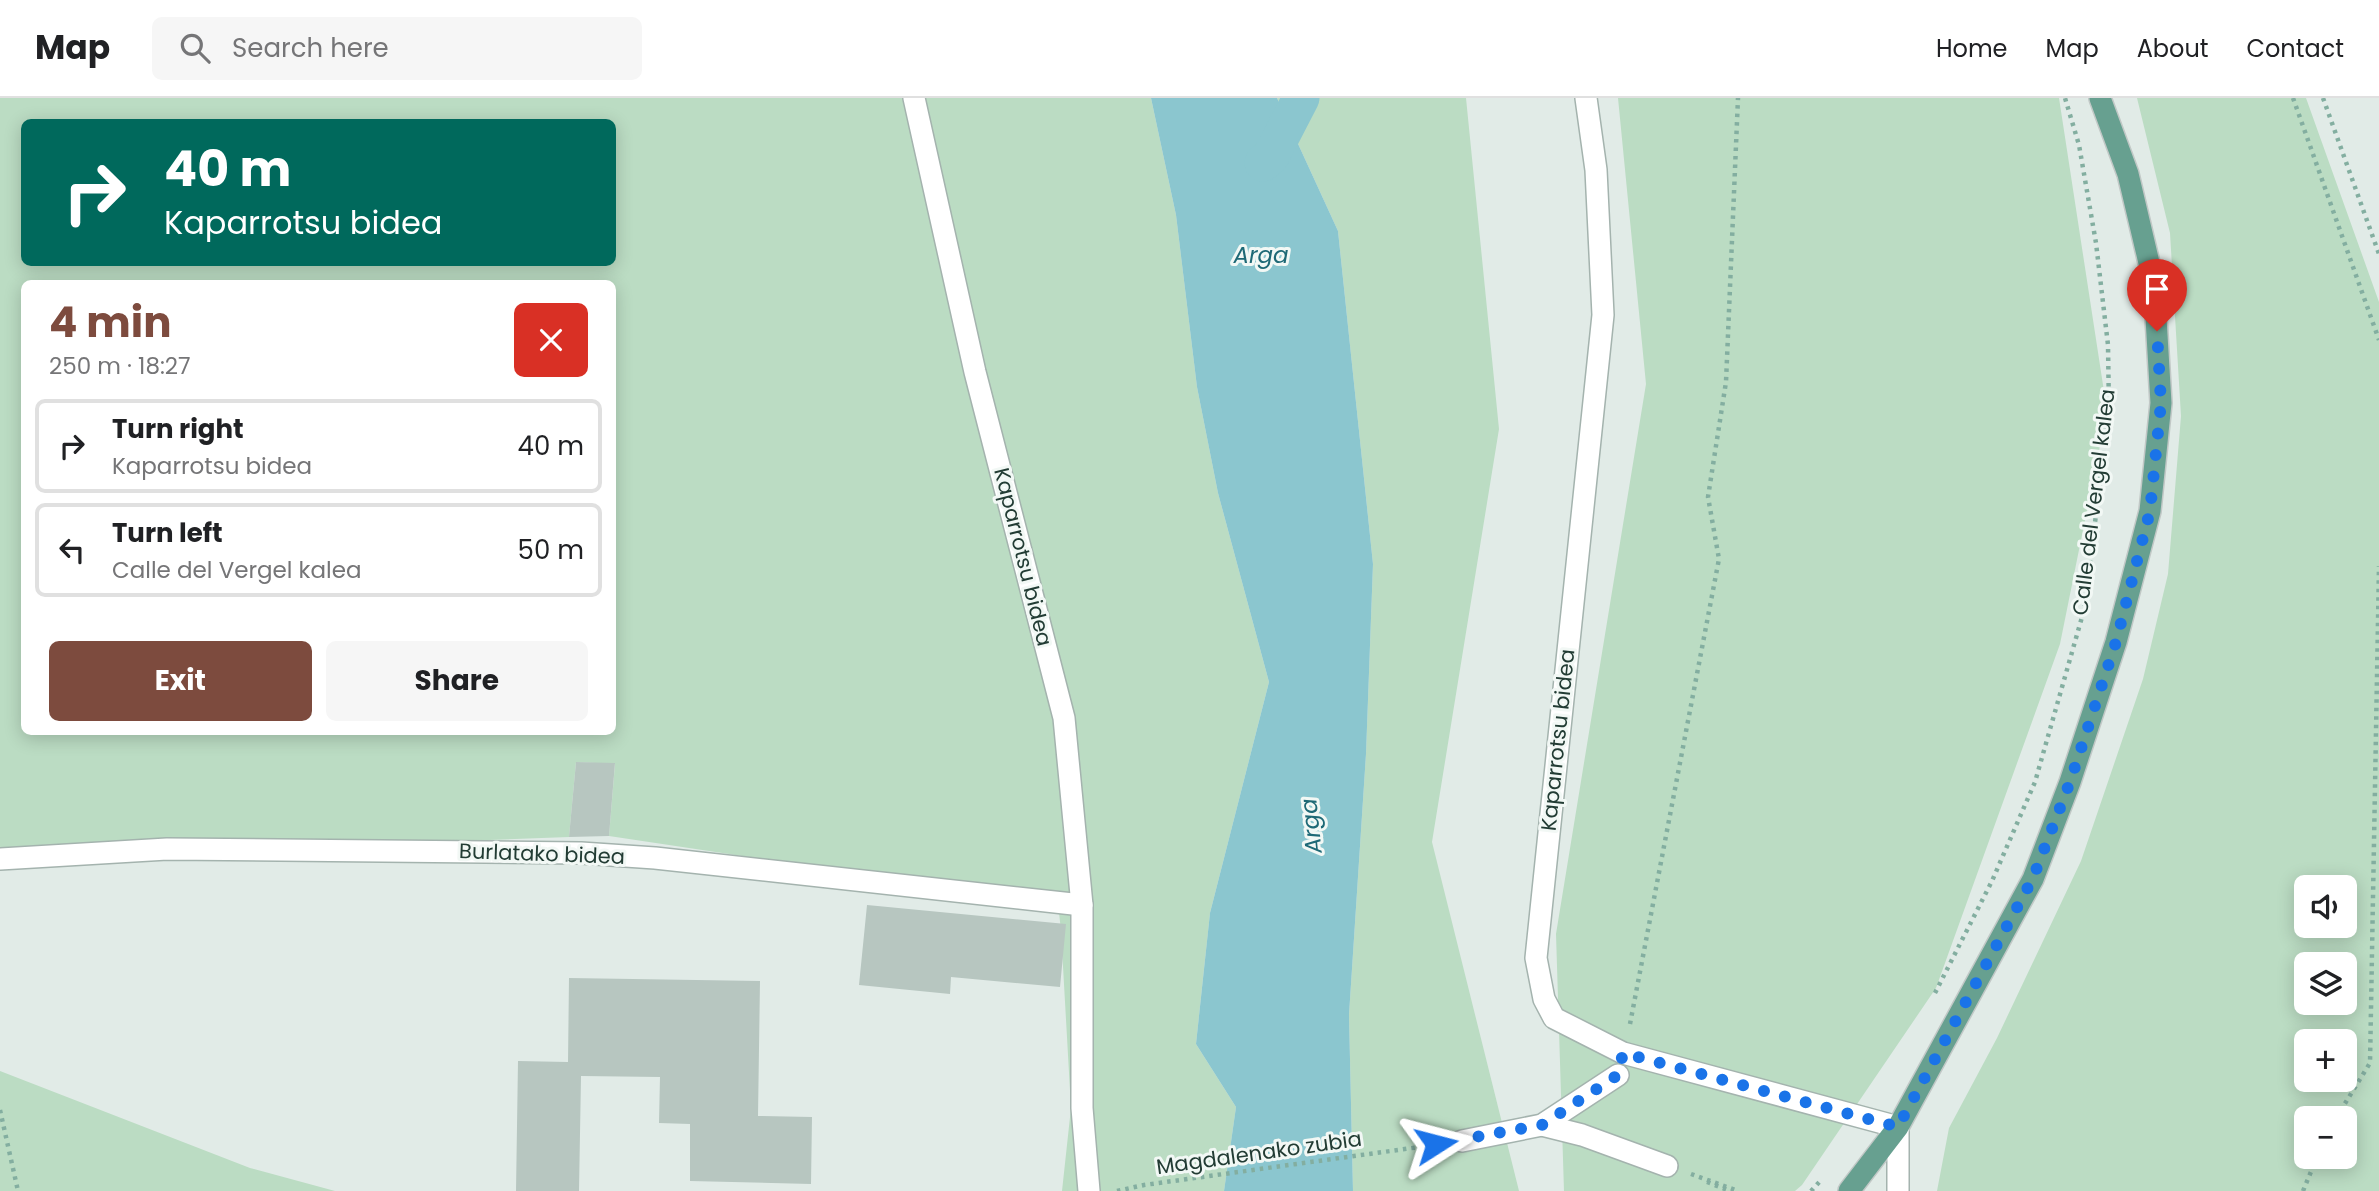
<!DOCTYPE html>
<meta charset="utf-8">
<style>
:root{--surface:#fff;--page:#f6f6f6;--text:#202124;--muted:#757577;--line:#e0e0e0;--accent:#7d4b3e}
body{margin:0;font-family:Poppins,sans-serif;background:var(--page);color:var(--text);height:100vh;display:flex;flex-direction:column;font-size:26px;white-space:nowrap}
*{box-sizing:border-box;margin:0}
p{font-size:23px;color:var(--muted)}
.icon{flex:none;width:38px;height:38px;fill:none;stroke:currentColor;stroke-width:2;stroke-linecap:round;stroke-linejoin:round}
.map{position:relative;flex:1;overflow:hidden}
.side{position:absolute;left:21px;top:182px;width:595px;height:455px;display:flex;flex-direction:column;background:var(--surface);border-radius:10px;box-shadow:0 4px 18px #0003}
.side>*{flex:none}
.hud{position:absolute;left:21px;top:21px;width:595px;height:147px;border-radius:10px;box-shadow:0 4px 18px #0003;background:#00695c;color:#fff;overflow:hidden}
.fabs{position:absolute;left:2294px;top:777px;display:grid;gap:14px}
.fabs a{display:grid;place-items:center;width:63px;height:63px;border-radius:10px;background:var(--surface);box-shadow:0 4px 18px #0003;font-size:35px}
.pin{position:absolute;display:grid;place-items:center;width:60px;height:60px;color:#fff;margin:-72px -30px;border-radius:50% 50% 50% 0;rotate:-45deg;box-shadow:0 0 7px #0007}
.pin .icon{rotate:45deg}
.me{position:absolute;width:77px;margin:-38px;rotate:81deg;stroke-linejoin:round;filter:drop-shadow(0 0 5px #0008)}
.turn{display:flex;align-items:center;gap:24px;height:147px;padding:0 28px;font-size:32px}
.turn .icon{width:91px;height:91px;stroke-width:2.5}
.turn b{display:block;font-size:49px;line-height:60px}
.round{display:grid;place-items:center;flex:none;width:74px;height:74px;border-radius:10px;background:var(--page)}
.headline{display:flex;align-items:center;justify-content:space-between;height:119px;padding:0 28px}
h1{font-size:42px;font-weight:700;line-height:52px;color:var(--accent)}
.button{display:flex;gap:14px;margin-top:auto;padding:14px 28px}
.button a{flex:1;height:80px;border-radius:10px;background:var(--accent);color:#fff;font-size:28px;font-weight:700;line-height:80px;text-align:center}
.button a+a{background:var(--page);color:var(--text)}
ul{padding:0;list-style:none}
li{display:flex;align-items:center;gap:21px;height:94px;margin:0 14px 10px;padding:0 14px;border:4px solid var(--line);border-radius:10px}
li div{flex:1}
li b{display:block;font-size:26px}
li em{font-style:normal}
header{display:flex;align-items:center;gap:42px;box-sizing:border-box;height:98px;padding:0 35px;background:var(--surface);border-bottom:2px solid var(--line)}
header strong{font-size:33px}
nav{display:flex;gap:38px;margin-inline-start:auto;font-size:24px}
.search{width:490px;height:63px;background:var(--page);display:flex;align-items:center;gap:18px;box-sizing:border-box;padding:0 24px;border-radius:10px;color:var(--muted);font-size:26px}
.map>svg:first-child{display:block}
.green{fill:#bbdcc3;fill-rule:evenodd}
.water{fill:#8bc6cf}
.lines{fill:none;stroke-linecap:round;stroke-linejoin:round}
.canal{stroke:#8bc6cf;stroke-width:37}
.building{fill:#b7c6c0}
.minor-casing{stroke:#a4b3ae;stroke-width:24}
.major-casing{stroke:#c1c8c6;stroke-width:24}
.path{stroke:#83aea0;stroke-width:4.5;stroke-dasharray:3.5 5;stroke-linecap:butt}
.minor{stroke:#fff;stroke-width:21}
.major{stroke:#67a090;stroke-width:21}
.route{stroke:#1a73e8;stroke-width:12;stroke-dasharray:0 21.6}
.labels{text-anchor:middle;stroke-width:6;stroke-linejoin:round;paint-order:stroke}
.street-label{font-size:21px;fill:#223c34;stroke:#f2f8f5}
.water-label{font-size:23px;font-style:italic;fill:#1e6976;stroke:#f2f8f5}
</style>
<header>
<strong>Map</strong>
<div class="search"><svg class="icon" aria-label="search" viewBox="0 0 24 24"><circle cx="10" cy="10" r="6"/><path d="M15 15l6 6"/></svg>Search here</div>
<nav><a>Home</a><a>Map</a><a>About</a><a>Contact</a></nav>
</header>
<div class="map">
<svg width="2379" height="1093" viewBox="0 0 2379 1093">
<rect width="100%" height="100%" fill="#e1ebe7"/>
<g class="green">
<path d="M0 0H1151L1176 117 1197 289 1218 395 1269 584 1210 815 1196 946 1236 1009 1224 1093H1062L1071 1010 1061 833 1058 805 609 738 615 666 576 664 569 739 0 760ZM24 24H612V164H24ZM24 186H612V634H24Z"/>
<path d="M1277 0H1466L1499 331 1432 744 1519 1093H1353L1349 917 1366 656 1373 466 1338 133Z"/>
<path d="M1618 0H2059L2107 313 2060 546 1936 890 1802 1087 1795 1093H1564L1556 836 1646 286Z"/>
<path d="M2137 0H2306L2379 204V1093H1937L1949 1030 1997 940 2081 763 2143 581 2168 476 2181 318 2170 135ZM2345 789V828H2306V789ZM2345 866V905H2306V866ZM2345 943V982H2306V943ZM2345 1020V1059H2306V1020Z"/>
<path d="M0 973 250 1070 335 1093H0Z"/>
</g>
<path class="water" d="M1151 0H1277L1338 133 1373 466 1366 656 1349 917 1353 1093H1224L1236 1009 1196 946 1210 815 1269 584 1218 395 1197 289 1176 117Z"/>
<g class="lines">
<path class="canal" d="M1263 65 1271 58 1301 0"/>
</g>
<g class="building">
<path d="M576 664 615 665 609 738 569 739Z"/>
<path d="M867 807 1066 826 1060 889 951 879 950 896 859 887Z"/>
<path d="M569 880 760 883 758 1018 812 1019 811 1086 690 1083V1026L659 1025 660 979 581 978 579 1093H516L518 963 568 964Z"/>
</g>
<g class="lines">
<defs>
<g id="minor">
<path d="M914 0 975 274 1064 620 1082 807V1010L1089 1093"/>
<path d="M1586 0 1596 72 1603 217 1536 860 1544 901 1554 920 1623 955 1898 1029V1093"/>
<path d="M0 761 167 751 581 755 655 760 1082 807"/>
<path d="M1542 1027 1582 1037 1667 1068"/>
<path d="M1462 1043 1542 1027 1618 977"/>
</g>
<path id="major" d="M1849 1093 1898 1029 2033 781 2070 684 2116 544 2150 413 2161 305 2154 186 2128 76 2100 0"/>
</defs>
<use href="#minor" class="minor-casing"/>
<use href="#major" class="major-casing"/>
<g class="path">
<path d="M2293 0 2379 242"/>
<path d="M2323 0 2379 156"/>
<path d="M1935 895 1992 783 2035 684 2084 512 2109 313 2108 247 2096 145 2079 47 2065 0"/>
<path d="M1630 926 1719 461 1708 399 1726 284 1738 0"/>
<path d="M0 1012 18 1093"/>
<path d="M2336 1020 2370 965 2379 468"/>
<path d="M1691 1076 1738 1093"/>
<path d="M1707 1084 1730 1093"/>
<path d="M1117 1093 1144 1087 1434 1047"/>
<path d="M1811 1093 1822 1081"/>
<path d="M2303 1093 2317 1059"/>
</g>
<use href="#minor" class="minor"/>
<use href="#major" class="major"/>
</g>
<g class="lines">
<path class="route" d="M1436 1046 1542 1027 1618 977 1623 955 1898 1029 2033 780 2070 684 2116 544 2150 413 2161 305 2157 233"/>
</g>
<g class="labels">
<g class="street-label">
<text transform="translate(2094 404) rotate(-83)" y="7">Calle del Vergel kalea</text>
<text transform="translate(1023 459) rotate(76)" y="7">Kaparrotsu bidea</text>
<text transform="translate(1558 642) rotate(-84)" y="7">Kaparrotsu bidea</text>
<text transform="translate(542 756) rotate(2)" y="7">Burlatako bidea</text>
<text transform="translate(1259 1055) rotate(-8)" y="7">Magdalenako zubia</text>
</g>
<g class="water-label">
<text x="1261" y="165">Arga</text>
<text transform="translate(1311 728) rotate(-96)" y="8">Arga</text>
</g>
</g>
</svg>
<div class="fabs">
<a><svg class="icon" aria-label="sound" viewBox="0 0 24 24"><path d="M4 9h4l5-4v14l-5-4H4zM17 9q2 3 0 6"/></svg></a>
<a><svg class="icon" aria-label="layers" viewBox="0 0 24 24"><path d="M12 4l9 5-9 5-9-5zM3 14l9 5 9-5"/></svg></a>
<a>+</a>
<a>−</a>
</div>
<div class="pin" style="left:2157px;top:233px;background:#d93025"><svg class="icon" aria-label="arrive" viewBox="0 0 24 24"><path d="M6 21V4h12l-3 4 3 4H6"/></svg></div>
<svg class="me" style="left:1436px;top:1046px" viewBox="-20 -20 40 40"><path d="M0-17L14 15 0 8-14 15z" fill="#1a73e8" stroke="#fff" stroke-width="4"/></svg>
<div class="hud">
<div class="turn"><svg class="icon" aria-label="right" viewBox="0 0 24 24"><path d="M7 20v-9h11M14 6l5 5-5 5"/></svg><div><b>40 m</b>Kaparrotsu bidea</div></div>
</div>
<section class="side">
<div class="headline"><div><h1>4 min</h1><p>250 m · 18:27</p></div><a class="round" style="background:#d93025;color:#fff"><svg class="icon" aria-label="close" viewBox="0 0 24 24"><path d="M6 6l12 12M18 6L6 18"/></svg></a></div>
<ul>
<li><svg class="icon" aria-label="right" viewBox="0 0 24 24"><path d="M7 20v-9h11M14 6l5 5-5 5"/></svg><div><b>Turn right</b><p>Kaparrotsu bidea</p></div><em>40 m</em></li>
<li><svg class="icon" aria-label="left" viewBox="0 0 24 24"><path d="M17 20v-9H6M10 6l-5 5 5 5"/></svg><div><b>Turn left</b><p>Calle del Vergel kalea</p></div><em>50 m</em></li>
</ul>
<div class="button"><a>Exit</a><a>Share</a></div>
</section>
</div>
